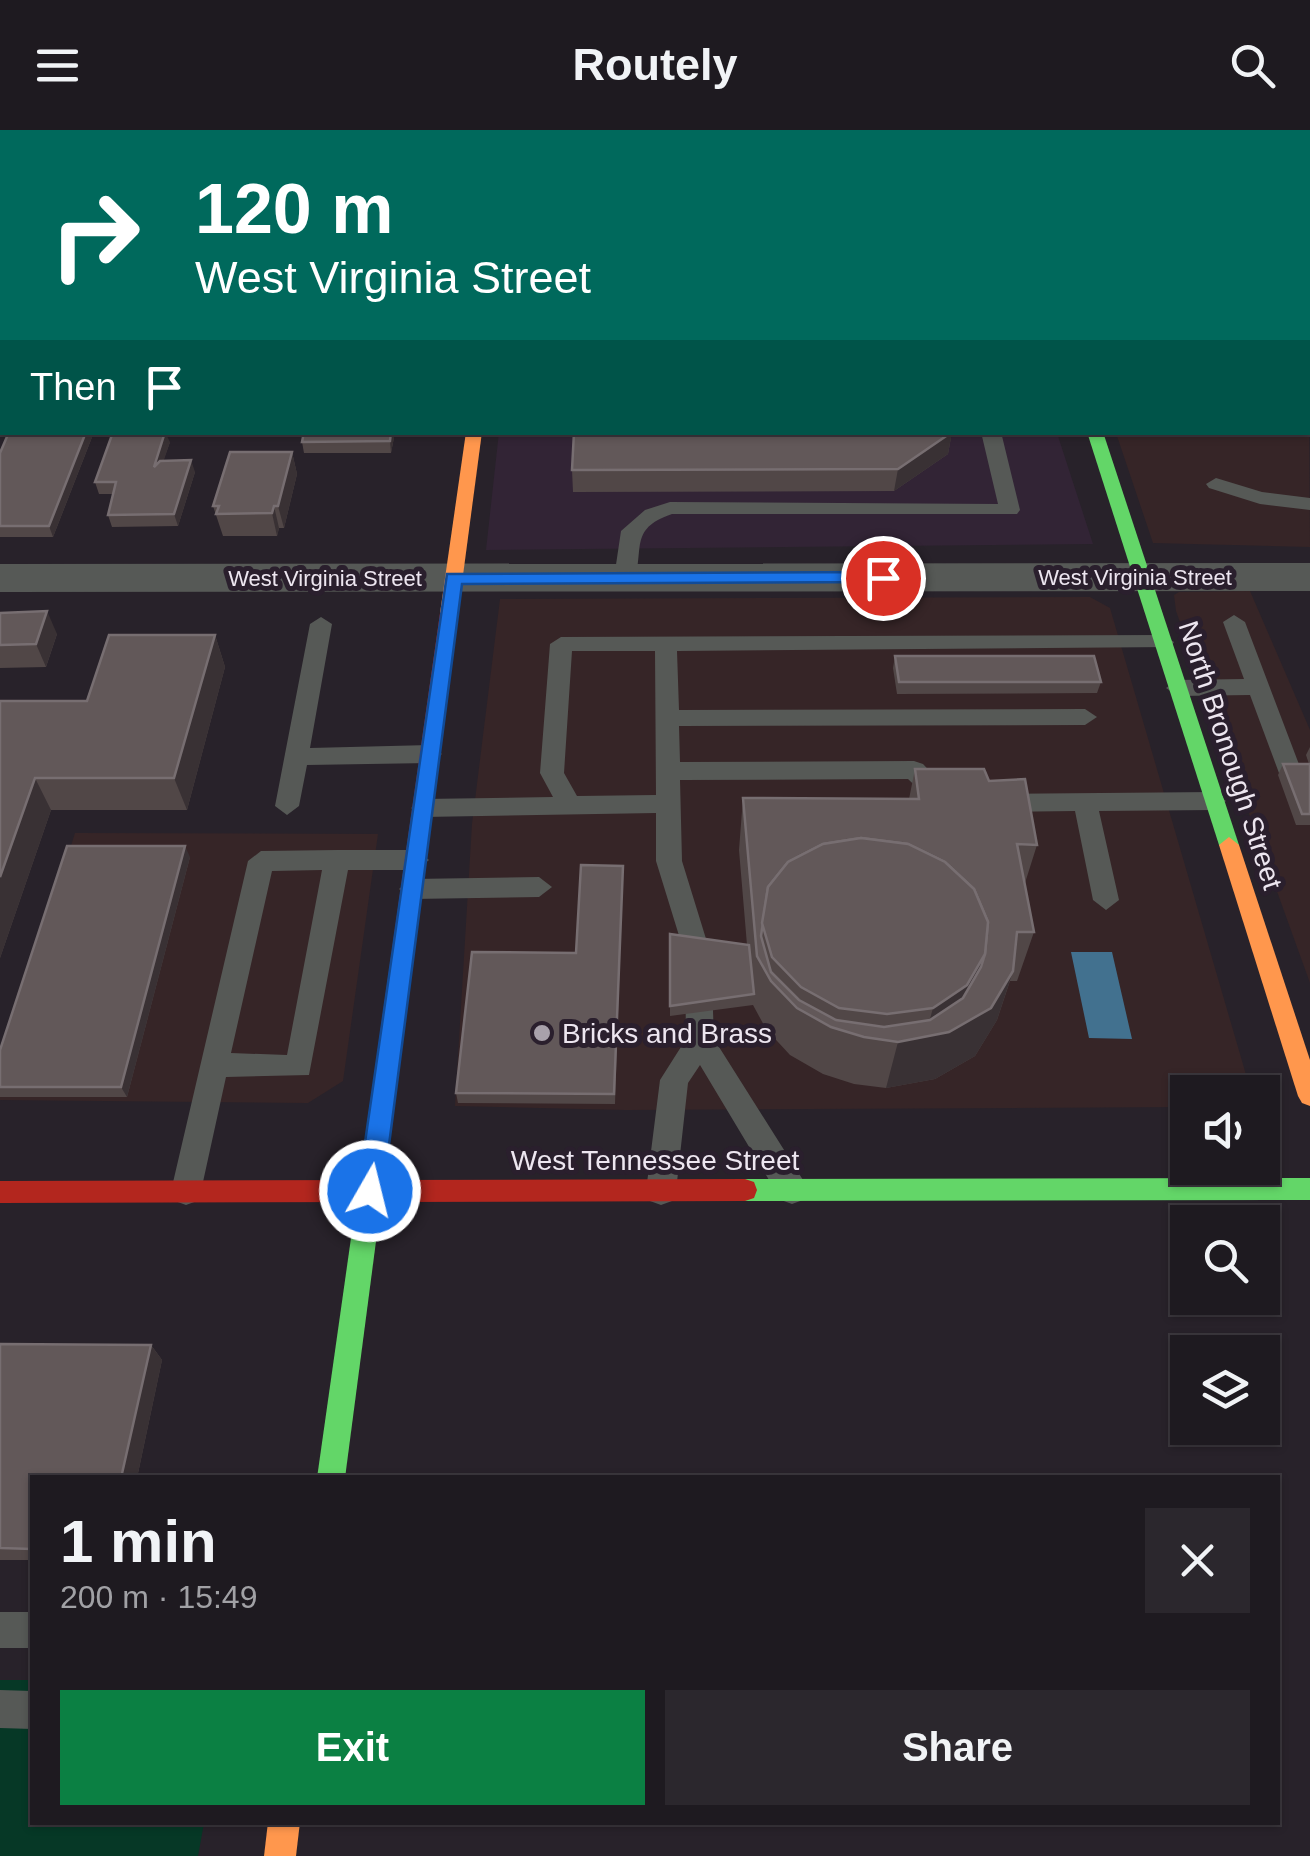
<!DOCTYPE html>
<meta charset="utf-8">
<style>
:root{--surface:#1e1a20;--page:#2b272d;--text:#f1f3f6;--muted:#a1a1a5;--line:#3c383e;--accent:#0b8043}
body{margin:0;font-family:Arial,sans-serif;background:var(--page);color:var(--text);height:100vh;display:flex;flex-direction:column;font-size:38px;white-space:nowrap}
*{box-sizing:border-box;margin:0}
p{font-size:32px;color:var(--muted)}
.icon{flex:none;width:55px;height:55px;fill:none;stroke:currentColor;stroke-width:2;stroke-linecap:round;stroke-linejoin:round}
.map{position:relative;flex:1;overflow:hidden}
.drawer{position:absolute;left:30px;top:1345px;width:1250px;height:350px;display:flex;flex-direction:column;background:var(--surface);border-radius:0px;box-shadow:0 2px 8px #0004,0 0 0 2px var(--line)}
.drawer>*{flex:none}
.guide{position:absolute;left:0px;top:0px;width:1310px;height:305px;box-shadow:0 2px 8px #0004,0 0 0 2px var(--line);background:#00695c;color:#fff;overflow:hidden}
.fabs{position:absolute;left:1170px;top:945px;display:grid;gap:20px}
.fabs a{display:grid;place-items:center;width:110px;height:110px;border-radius:0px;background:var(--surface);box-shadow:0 2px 8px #0004,0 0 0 2px var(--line);font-size:50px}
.pin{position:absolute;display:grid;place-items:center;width:85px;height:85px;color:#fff;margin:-42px;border:5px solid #fff;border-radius:50%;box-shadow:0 2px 10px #0007}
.me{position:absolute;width:110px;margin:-55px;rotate:8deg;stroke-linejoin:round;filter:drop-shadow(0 0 8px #0008)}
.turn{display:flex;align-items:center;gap:35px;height:210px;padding:0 30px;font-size:45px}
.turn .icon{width:130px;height:130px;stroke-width:2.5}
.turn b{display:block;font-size:70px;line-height:85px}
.then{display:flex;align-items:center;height:95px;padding:0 30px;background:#0003;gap:20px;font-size:38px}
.round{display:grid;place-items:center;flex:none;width:105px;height:105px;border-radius:0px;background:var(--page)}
.overview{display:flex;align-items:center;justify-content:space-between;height:170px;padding:0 30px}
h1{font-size:60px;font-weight:800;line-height:75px}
.action{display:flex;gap:20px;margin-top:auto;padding:20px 30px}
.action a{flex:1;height:115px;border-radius:0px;background:var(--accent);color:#fff;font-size:40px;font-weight:800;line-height:115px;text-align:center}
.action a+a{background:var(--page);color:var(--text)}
header{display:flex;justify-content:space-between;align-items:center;height:130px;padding:0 30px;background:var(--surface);font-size:45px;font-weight:800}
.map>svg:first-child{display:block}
.commercial{fill:#362527}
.built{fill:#322435}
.green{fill:#063826}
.water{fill:#42718f}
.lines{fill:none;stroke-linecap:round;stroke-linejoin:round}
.lane{fill:#565956;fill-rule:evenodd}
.street{fill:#565956;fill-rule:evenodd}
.fast{fill:#63d668;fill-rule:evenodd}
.slow{fill:#ff974d;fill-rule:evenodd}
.jam{fill:#b3261e;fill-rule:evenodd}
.wall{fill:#514747}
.shaded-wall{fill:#393134}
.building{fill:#625859;stroke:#776e71;stroke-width:2.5;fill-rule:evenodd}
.route{fill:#1a73e8;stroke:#114b97;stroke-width:2.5}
.poi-dot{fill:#a8a1ab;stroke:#2a1f2d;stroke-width:4}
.labels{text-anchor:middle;stroke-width:10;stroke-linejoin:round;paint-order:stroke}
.far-street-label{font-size:22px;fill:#ede6f0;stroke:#2a1f2d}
.street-label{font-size:28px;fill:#ede6f0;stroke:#2a1f2d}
.poi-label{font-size:28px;fill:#ede6f0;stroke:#2a1f2d;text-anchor:start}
</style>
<header><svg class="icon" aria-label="menu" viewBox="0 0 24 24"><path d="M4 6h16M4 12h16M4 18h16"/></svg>Routely<svg class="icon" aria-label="search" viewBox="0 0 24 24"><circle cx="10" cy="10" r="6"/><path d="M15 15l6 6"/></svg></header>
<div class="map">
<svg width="1310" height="1726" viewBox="0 0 1310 1726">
<rect width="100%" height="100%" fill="#28222a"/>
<g class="commercial">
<path d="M1308 127 1310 417 1153 413 1116 303 1308 302Z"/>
<path d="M1250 461 1310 600V853L1176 481 1174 465 1179 462Z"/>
<path d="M1090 467 1110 478 1247 948 1238 962H1188L1187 977 626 980 455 976 472 694 500 469Z"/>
<path d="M75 703 378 704 343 951 308 973 0 970V941Z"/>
</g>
<path class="built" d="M499 302 1057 303 1093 414 486 420Z"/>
<path class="green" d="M0 1550H32V1692L204 1693 198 1726H0Z"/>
<path class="water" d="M1071 822H1112L1132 909 1089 908Z"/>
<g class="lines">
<g class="lane">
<path d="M1308 4H1310V14L1308 13Z"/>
<path d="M1308 60 1310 61V74L1308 73Z"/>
<path d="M1308 114H1310V129L1308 128Z"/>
<path d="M981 302H1001L1020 380 1017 384H672C627 399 646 421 633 453H617L614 448 621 401 645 380 670 372 998 374Z"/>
<path d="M1216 348 1262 362 1310 368V380L1260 374 1209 358 1206 354Z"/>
<path d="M1234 485 1245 492 1300 637 1297 643H1279L1250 565 1178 566 1166 558 1178 550 1244 549 1223 492Z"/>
<path d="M321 487 332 494 310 618 430 615 442 624 430 633 307 635 299 676 287 685 275 676 310 494Z"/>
<path d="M1163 505 1174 512 1171 517 677 521 679 580 1085 579 1097 587 1085 595 679 596 680 632 914 631 923 634 953 666 950 672H932L908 649 680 650 682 731 711 825 714 909 803 1050 807 1060 803 1070 792 1074 781 1070 700 935 688 953 676 1061 672 1071 661 1075 650 1071 646 1061 660 950 686 909 685 825 656 731V683L423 687 411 678 423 669 553 667 540 643 550 514 561 507ZM572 521H655L656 665 577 666 564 643Z"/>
<path d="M1214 662 1226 671 1214 680 1099 681 1119 770 1106 780 1093 770 1075 681 996 682 984 673 996 664Z"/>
<path d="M337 720H416L429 730 416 740H348L309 945 226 947 201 1061 197 1071 186 1075 175 1071 171 1061 248 731 261 721ZM322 740 287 925 231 923 272 741Z"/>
<path d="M539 747 552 757 539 767 412 769 399 759 412 749Z"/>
<rect x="0" y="1482" width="32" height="36"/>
<path d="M0 1560 32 1561V1599L0 1598Z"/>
</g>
<g class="street">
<rect x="0" y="98" width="2" height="20"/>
<rect x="1308" y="99" width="2" height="20"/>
<path d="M1310 433V461L0 462V434Z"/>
</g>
<g class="fast">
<path d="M1087 302H1103L1239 715 1236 720 1229 723 1219 715Z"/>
<path d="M382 964 390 967 394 974 345 1348H317L370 974 374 967Z"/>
<path d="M1310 1048V1070L745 1071 736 1068 733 1060 736 1052 745 1049Z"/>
</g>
<g class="slow">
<path d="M993 0H1005L1006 2H994Z"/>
<path d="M466 302H482L458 483 449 489 440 483Z"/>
<path d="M1229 707 1239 715 1310 930V976L1302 973 1298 966 1219 715Z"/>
<path d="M268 1692H300L296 1726H264Z"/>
</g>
<g class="jam">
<rect x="509" y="0" width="12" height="2"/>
<path d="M449 477 458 483 394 974 390 981 382 984 374 981 370 974 440 483Z"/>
<path d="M745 1049 754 1052 757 1060 754 1068 745 1071 0 1073V1051Z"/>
</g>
</g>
<g class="wall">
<path d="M1308 128 1310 130V187H1308Z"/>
<path d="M94 302 53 407H0V323Z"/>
<path d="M304 302H395L391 323H304L302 312Z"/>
<path d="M883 302H952L948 324 894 361 573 362 572 340 669 304H883Z"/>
<path d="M170 312 163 331 195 342 178 396 112 397 108 385 113 364H99L95 352Z"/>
<path d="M292 322 297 344 284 398H279L277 406H223L213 376Z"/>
<path d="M0 483 57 504 46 537 0 538Z"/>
<path d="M215 505 225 537 187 680H51L0 828V571H87Z"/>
<path d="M895 526 1101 552 1097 563 897 564 893 538Z"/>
<path d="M1310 617V695H1296L1278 645 1283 634H1309L1306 625Z"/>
<path d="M915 639 989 651 1037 715 1025 753 1034 802 1017 851H1010L997 890 975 926 935 949 886 958 854 954 823 944 790 925 766 899 753 875 670 886V804L747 815 739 720 743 668 909 669Z"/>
<path d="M190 727 127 967H0V920Z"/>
<path d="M623 736 615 974 458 973 456 963 576 823Z"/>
<path d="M0 1214 151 1215 162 1230 137 1348H32V1430H0Z"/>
</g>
<g class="shaded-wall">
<path d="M2 30V63L0 67V34Z"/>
<path d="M86 302H94L53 407 49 396Z"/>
<path d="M165 302 170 312 158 348 154 337Z"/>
<path d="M391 302H395L391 323 390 311Z"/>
<path d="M952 302 948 324 894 361 898 339Z"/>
<path d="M292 322 297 344 284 398 278 376Z"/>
<path d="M191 330 195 342 178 396 174 384Z"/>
<path d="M274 376 279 398 277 406 272 383Z"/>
<path d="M47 481 57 504 46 537 36 514Z"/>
<path d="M215 505 225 537 187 680 174 648Z"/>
<path d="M35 648 51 680 0 828V747Z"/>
<path d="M185 716 190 727 127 967 121 957Z"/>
<path d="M985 824 1013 841 997 890 975 926 935 949 886 958 898 912 925 907 933 878Z"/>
<path d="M151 1215 162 1230 137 1348H121Z"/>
</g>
<g class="building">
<path d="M0 18H2V30L0 34Z"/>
<path d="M1308 128 1310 130V147H1308Z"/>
<path d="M9 302H86L49 396H0V323Z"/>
<path d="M113 302H165L154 337 160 331 191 330 174 384 108 385 116 352H95Z"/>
<path d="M304 302H391L390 311 302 312Z"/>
<path d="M574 302H669V304L952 302 898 339 572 340Z"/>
<path d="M230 322H292L278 376H274L272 383 216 384 219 376H213Z"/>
<path d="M47 481 36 514 0 515V483Z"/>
<path d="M109 505H215L174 648H35L0 747V571H87Z"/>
<path d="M895 526H1094L1101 552H899Z"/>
<path d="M1283 634H1310V684H1302Z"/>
<path d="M915 639H984L989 651 1025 649 1037 715 1017 714 1034 802H1017L1013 841 991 878 949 902 898 912 864 907 831 897 797 878 771 851 757 826 743 668 919 669ZM861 708 908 714 945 732 974 759 988 792 985 824 981 837 963 868 930 890 884 897 836 890 799 870 771 842 761 806 768 757 788 732 823 714Z"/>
<path d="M861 708 908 714 945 732 974 759 988 792 985 824 967 855 933 878 887 884 839 878 801 857 772 827 762 793 768 757 788 732 823 714Z"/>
<path d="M67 716H185L121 957H0V920Z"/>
<path d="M581 735 623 736 614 964 456 963 472 822 576 823Z"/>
<path d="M670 804 749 815 754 864 670 876Z"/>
<path d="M0 1214 151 1215 121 1348H32V1419L0 1418Z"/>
</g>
<path class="route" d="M883 442 889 443V452L462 454 383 1061 370 1072 361 1069 358 1061 447 444Z"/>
<circle class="poi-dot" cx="542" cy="903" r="10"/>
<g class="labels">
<g class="far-street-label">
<text x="1135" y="455">West Virginia Street</text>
<text x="325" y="456">West Virginia Street</text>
</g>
<g class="street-label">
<text transform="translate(1231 625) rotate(72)" y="10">North Bronough Street</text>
<text x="655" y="1040">West Tennessee Street</text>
</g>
<g class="poi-label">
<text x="562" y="913">Bricks and Brass</text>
</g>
</g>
</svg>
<div class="fabs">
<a><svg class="icon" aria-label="sound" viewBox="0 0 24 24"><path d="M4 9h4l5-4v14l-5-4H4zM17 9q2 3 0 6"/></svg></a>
<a><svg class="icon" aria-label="search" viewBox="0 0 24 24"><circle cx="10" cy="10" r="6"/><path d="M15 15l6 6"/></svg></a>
<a><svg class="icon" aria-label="layers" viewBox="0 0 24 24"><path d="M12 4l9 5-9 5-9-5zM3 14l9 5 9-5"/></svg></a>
</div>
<div class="pin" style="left:883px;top:448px;background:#d93025"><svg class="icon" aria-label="arrive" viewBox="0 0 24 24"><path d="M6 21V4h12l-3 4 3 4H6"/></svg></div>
<svg class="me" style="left:370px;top:1061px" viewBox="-20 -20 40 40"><circle r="17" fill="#1a73e8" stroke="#fff" stroke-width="3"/><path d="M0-11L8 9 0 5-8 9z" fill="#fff"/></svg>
<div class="guide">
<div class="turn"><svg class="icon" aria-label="right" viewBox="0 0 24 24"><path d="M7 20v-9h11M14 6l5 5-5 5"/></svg><div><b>120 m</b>West Virginia Street</div></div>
<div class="then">Then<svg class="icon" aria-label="arrive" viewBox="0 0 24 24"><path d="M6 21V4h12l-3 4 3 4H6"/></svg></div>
</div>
<section class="drawer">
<div class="overview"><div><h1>1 min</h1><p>200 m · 15:49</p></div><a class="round"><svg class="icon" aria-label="close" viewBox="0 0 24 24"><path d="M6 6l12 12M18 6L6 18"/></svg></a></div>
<div class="action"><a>Exit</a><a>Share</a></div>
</section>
</div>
